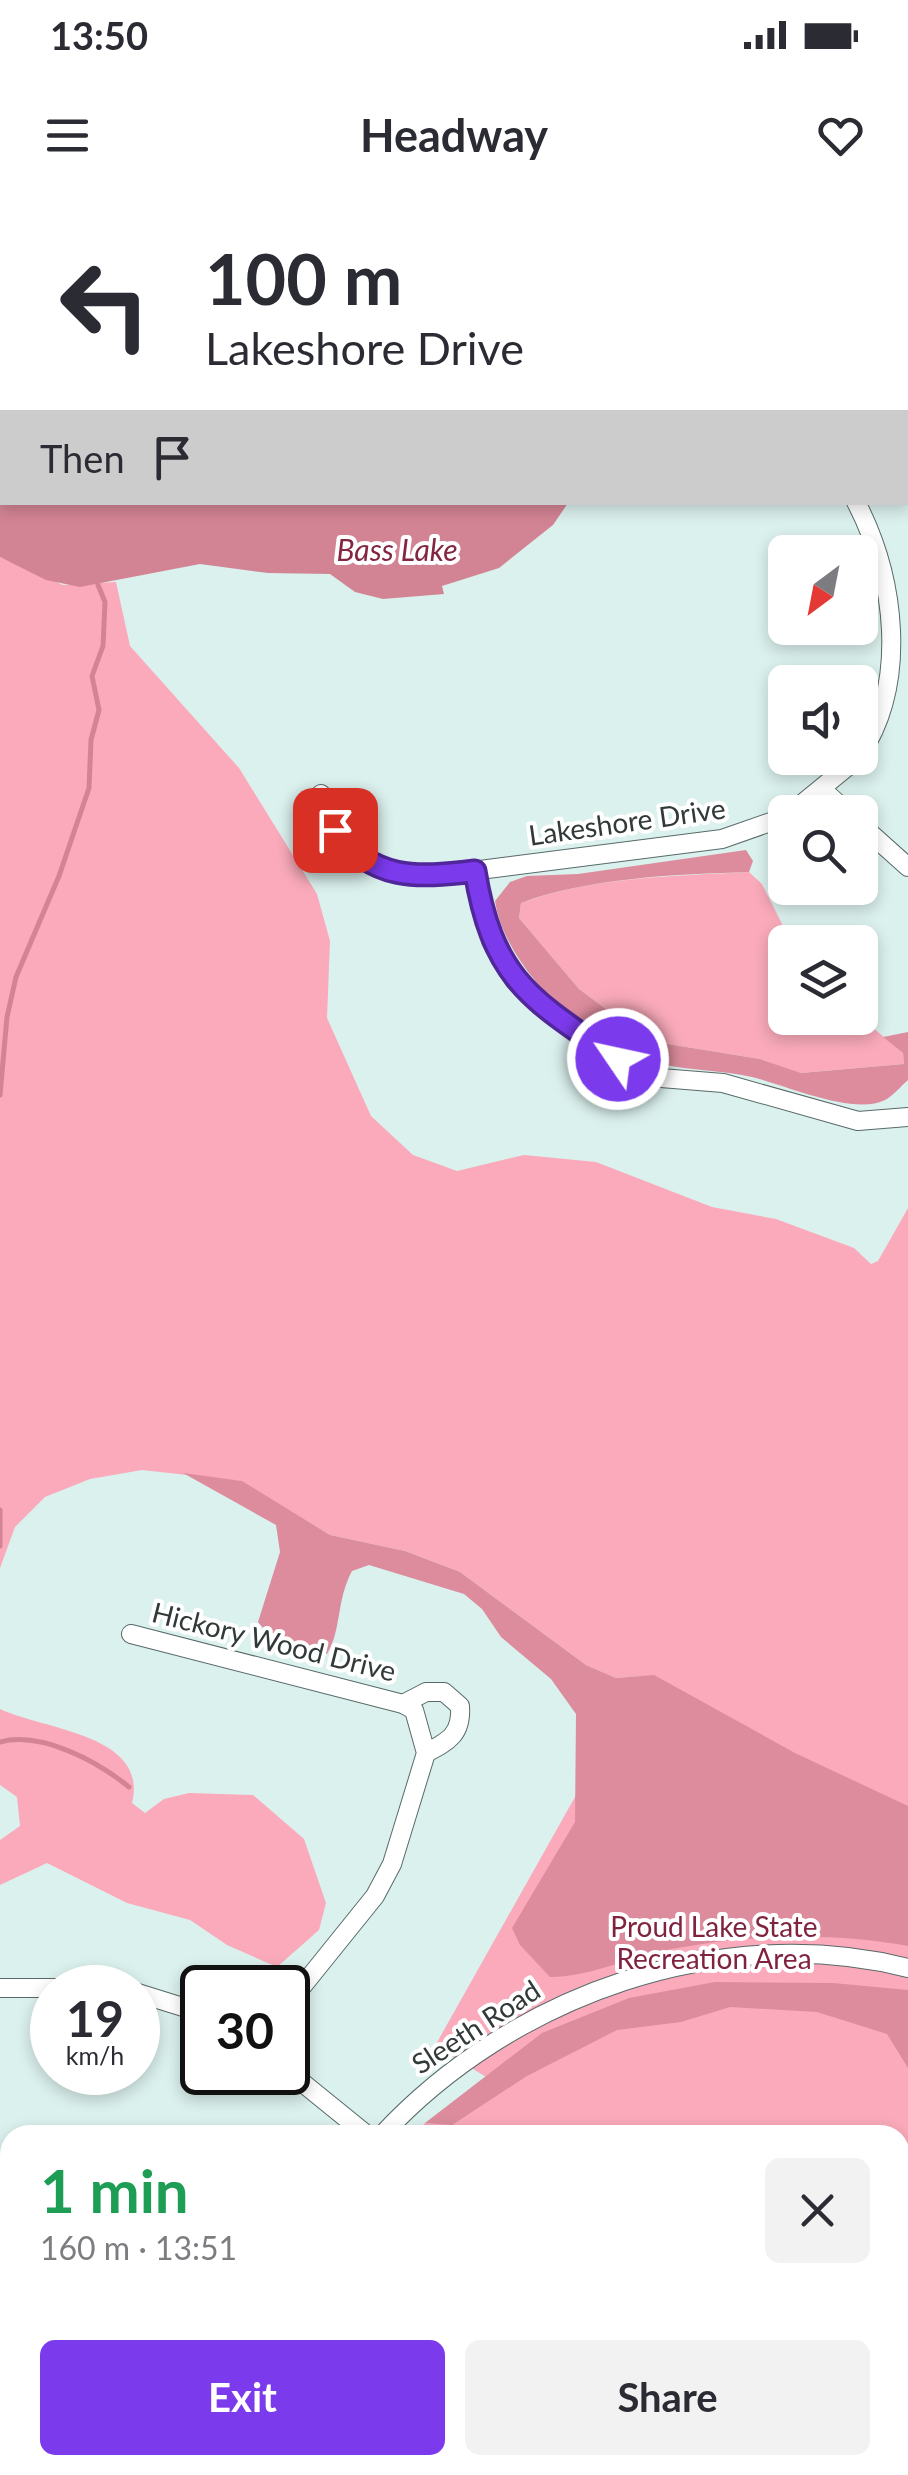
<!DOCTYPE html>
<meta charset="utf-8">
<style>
:root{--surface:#fff;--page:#f2f2f3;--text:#2b2b33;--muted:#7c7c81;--accent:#7c3aed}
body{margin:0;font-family:Lato,sans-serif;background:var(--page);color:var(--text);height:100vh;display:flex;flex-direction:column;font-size:38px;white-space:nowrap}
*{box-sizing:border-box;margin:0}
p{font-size:32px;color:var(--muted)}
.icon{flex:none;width:55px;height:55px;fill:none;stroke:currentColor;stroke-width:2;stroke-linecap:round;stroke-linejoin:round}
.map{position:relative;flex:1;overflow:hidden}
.details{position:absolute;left:0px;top:1925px;width:910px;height:350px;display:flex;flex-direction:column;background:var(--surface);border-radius:30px 30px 0 0;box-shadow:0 5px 15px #0003}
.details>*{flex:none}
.guide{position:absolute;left:0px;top:0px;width:910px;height:305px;box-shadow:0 5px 15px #0003;background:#fff;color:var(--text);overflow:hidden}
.needle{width:65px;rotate:212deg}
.controls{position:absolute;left:768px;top:335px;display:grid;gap:20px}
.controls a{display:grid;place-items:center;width:110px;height:110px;border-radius:15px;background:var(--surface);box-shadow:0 5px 15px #0003;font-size:50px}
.speed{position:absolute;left:30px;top:1765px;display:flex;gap:20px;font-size:50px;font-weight:700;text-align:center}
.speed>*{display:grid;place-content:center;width:130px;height:130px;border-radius:50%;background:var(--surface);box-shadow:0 5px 15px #0003;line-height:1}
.speed small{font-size:25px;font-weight:400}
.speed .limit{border:5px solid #111;border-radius:15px;background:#fff;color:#111}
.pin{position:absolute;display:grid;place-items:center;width:85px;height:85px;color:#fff;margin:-42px;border-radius:20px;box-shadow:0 5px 15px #0006}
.me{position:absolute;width:110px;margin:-55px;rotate:304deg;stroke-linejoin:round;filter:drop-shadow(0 0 8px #0008)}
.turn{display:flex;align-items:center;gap:35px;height:210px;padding:0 40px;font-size:45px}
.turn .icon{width:130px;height:130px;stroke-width:2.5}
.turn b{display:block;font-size:70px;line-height:85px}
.then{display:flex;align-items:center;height:95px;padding:0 40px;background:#0003;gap:20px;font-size:38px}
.round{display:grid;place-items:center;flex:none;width:105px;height:105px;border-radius:15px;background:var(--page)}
.head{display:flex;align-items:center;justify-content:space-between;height:170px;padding:0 40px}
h1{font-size:60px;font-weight:700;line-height:75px;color:#1e9e55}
.action{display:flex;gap:20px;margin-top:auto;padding:20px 40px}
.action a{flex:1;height:115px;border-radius:15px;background:var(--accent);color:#fff;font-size:40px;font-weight:700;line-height:115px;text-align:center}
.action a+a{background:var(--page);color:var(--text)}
.status{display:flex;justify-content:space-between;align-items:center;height:70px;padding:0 50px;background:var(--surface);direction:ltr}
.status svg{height:28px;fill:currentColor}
header{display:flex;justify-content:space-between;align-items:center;height:130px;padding:0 40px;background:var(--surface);font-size:45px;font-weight:700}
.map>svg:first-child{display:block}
.green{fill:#faaaba}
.forest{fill:#dc8c9c}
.water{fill:#d38494}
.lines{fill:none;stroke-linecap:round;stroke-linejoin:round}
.stream{stroke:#d38494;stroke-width:5}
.minor-casing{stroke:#576a68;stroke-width:20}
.minor{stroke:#fff;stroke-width:18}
.route-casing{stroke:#51269a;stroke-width:25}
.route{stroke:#7c3aed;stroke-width:18}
.labels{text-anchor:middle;stroke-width:8;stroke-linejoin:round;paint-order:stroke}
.street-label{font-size:28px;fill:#313a39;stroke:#fff}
.park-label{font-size:28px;fill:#80233f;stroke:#fff}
.water-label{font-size:30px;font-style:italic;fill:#832642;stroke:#fff}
</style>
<div class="status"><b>13:50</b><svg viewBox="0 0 49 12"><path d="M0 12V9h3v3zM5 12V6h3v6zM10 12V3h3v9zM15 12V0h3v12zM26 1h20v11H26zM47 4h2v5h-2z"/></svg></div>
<header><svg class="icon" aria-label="menu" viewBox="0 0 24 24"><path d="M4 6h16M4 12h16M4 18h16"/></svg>Headway<svg class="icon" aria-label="heart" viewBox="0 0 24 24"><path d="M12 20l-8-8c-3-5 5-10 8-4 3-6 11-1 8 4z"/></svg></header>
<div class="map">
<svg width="908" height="2275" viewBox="0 0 908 2275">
<rect width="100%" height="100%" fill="#dbf1ee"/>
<g class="green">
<path d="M0 357 63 385 116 382 130 446 239 568 317 694 330 741 327 818 371 916 413 955 457 971 524 955 596 962 712 1007 776 1019 854 1048 871 1064 878 1061 908 1008V2275H165L173 2265H900V1935H414L425 1923 452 1924 506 1889 435 1846 643 1476 616 1478 586 1465 460 1372 405 1351 330 1335 241 1281 142 1270 90 1279 45 1297 15 1327 0 1368Z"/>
<path d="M749 672 762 684 791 742H785V818L860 817 903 853 904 864 800 873 760 859 649 841 579 789 519 718 521 703C591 677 675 676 749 672Z"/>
<path d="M0 1509C44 1530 149 1534 132 1603L145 1613 164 1599 189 1593 253 1595 304 1639 326 1703 319 1730 277 1767 227 1745 190 1720 127 1703 47 1663 0 1685V1640L20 1626 17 1597 0 1585Z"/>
</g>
<g class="forest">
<path d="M746 650 753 661 749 672C679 674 586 678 521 703L519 718 579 789 649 841 760 859 801 873 904 864 903 853 883 837 908 832V880C901 886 893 896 885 900 854 916 785 885 752 877 722 870 691 871 661 864 592 848 506 772 495 701L510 682 527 676 578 674Z"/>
<path d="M183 1273 242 1281 330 1335 405 1351 460 1372 586 1465 616 1478 654 1475 795 1553 908 1606V1746C829 1731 740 1735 662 1751 624 1759 589 1777 550 1777L520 1745 512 1728 575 1622 576 1514 551 1479 501 1437 482 1409 464 1394 369 1365 352 1371C336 1401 342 1429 327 1454 300 1452 275 1444 258 1422L280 1352 276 1325Z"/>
<path d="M715 1782 833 1783 908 1790V1868L887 1834 817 1812 730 1807 681 1822 617 1830 527 1876 452 1925 425 1923 542 1833 629 1798Z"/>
</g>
<path class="water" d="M0 0H716L2 2V302L568 303 553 325 499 368 442 386 444 394 383 399 355 392 330 374 268 373 200 364 80 387 46 380 0 357Z"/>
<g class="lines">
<g class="stream">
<path d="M0 895 7 817 16 777 59 676 89 588 91 540 99 510 92 476 103 446 105 402 98 385"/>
<path d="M0 1310V1346"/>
<path d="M0 1542C41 1531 97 1561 129 1587"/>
<path d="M877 2265 879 2275"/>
</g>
<defs>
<g id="minor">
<path d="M908 15V14"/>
<path d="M856 302C896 379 908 483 860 555"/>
<path d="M823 590 847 612"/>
<path d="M321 594C345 655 361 665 425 677L722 639 785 617"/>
<path d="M792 612 858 558"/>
<path d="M860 624 908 667"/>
<path d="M475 671 491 741 514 780 540 806 618 859 661 878 723 883 858 921 908 917"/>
<path d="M131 1434 403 1504 414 1510 426 1553 392 1664 375 1696 288 1804"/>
<path d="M403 1504 426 1492H444L460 1506C462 1534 449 1541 426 1553"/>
<path d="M0 1788H100"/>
<path d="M138 1793 202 1813"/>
<path d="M288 1871 367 1935"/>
<path d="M382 1935C512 1795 720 1721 908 1768"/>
<path d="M0 2250 10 2262"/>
<path d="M147 2267 159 2275"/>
</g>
</defs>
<use href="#minor" class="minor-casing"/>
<use href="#minor" class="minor"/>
</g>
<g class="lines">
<defs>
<path id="route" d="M335 630C373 681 416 678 475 671 493 781 532 800 618 859"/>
</defs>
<use href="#route" class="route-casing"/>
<use href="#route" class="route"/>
</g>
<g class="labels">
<g class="street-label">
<text transform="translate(627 622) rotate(-8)" y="10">Lakeshore Drive</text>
<text transform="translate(274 1442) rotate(14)" y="10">Hickory Wood Drive</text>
<text transform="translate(476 1827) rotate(-33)" y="10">Sleeth Road</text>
</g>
<g class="park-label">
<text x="714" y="1737">Proud Lake State<tspan x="714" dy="32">Recreation Area</tspan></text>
</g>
<g class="water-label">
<text x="397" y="361">Bass Lake</text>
</g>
</g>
</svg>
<div class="controls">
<a><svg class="needle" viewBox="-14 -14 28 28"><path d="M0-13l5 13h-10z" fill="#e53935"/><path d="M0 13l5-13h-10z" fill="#7c7c81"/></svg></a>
<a><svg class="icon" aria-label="sound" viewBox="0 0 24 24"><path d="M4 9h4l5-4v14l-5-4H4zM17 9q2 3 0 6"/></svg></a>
<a><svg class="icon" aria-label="search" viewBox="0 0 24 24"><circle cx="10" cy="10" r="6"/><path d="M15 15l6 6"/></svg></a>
<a><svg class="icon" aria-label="layers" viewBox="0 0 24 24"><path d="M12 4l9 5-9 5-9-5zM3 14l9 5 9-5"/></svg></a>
</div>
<div class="speed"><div>19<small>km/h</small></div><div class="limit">30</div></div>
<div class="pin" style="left:335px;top:630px;background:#d93025"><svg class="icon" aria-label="arrive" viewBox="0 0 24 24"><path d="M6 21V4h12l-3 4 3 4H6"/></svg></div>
<svg class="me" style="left:618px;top:859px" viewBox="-20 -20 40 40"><circle r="17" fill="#7c3aed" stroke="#fff" stroke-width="3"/><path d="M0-11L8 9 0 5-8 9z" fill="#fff"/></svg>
<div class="guide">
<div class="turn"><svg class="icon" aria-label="left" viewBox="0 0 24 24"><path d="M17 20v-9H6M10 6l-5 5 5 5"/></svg><div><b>100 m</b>Lakeshore Drive</div></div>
<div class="then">Then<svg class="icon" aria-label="arrive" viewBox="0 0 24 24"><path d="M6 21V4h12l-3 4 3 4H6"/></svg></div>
</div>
<section class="details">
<div class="head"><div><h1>1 min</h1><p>160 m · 13:51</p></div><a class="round"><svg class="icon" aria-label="close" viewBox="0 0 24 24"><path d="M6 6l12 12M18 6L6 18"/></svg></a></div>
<div class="action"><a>Exit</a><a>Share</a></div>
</section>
</div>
